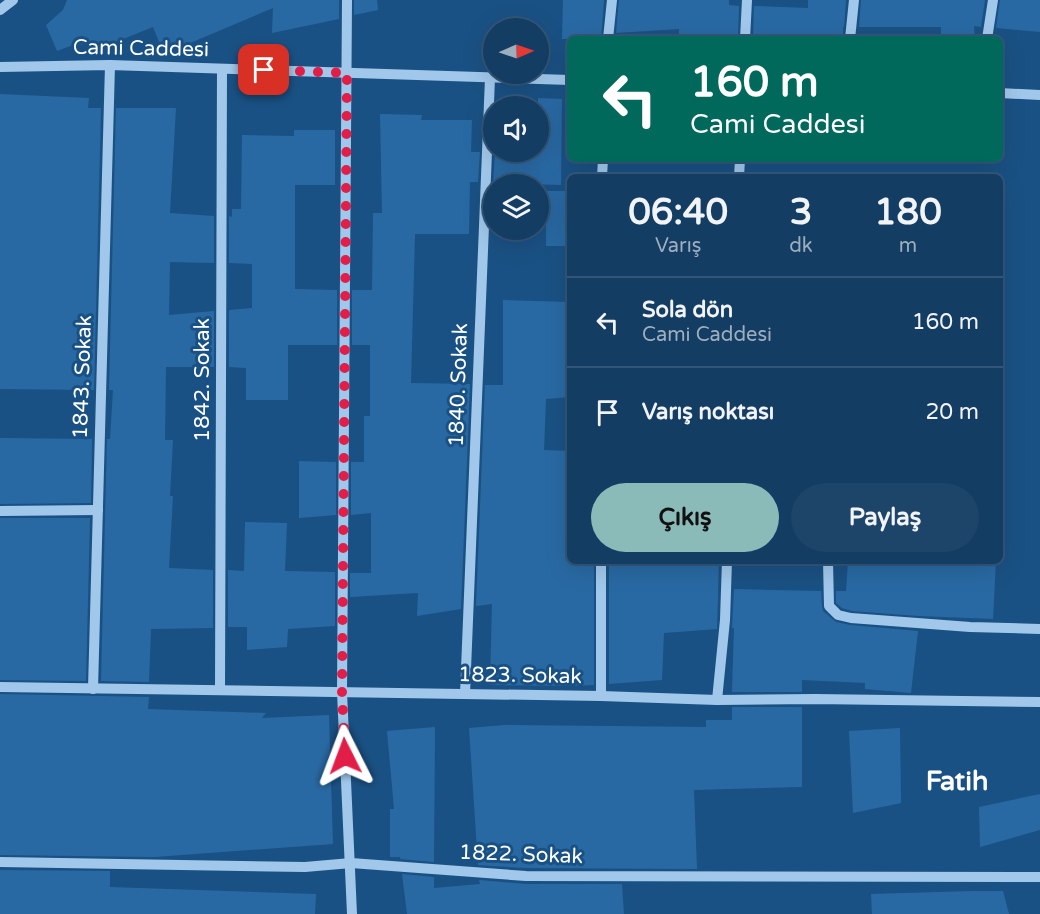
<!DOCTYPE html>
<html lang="tr">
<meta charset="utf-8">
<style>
:root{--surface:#143d63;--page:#1d4469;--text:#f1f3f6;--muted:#9daebe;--line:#335678;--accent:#8bbbb9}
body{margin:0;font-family:"Varela Round",sans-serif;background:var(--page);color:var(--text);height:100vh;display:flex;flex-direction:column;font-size:22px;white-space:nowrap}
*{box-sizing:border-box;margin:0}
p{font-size:20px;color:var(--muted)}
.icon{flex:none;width:33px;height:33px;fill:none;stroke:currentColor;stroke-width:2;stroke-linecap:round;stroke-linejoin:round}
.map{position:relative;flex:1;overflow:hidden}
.panel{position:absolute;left:567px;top:174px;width:436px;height:390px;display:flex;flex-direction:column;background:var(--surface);border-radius:9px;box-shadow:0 6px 24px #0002,0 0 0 2px var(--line)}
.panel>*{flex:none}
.top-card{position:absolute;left:567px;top:36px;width:436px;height:126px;border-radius:9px;box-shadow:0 6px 24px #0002,0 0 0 2px var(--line);background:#00695c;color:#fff;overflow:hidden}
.needle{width:39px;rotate:88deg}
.fabs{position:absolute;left:483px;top:18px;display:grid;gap:12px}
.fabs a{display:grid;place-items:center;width:66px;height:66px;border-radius:50%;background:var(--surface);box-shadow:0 6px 24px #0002,0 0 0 2px var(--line);font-size:30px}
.pin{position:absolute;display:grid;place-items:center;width:51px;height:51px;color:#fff;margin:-26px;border-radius:12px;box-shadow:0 3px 9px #0006}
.me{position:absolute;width:66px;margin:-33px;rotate:357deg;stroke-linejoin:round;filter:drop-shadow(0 0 4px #0008)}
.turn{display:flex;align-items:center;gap:21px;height:126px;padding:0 24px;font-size:27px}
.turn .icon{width:78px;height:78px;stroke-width:2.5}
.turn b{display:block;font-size:42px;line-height:51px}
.eta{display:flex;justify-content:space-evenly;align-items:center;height:102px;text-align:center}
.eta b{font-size:36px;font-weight:700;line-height:42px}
.action{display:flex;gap:12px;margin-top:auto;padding:12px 24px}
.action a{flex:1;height:69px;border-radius:36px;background:var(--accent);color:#111;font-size:24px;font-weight:700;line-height:69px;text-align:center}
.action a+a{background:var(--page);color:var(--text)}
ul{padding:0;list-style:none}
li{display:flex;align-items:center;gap:18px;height:90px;padding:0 24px;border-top:2px solid var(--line)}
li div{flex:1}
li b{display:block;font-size:22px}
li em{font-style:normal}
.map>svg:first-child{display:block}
.building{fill:#2969a3}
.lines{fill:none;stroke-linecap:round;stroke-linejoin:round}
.minor{stroke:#a1c8eb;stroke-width:10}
.route{stroke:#e11d48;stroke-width:10;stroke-dasharray:0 18}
.labels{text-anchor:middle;stroke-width:6;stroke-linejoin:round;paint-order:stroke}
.street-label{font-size:21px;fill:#fff;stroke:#1a5184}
.district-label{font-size:27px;font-weight:bold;fill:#fff;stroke:#1a5184}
</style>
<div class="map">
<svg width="1040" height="914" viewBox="0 0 1040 914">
<rect width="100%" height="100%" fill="#1a5184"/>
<g class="building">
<path d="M67 0H339V19L272 33 273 8 164 54 153 27 96 50 86 44 73 45 57 51 46 25 63 10Z"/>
<path d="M354 0H377L378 10 354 15Z"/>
<path d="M563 0H604L601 39H562Z"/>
<path d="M619 0H729V5L739 6 738 39H679V29L616 33Z"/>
<path d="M808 0H846L844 27H843V39H753L754 6 808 8Z"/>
<path d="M861 0H985L981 27 974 26 975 39H941V27H859Z"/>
<path d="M1000 0H1040V32L996 28Z"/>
<path d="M0 94 89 98 88 108H101L94 390 0 389Z"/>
<path d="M538 98 562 99 561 185 493 183 495 152H538Z"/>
<path d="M116 108H176L170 213 214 216V263L170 262 169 315 214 311V367H166L165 440H173L170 496H173L169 568 213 570V628L151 629 149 682 101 681 107 439H110L113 390H109Z"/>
<path d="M380 114 422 115 421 120H472L471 152H480L478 182H470L469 234H415L411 383 470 384 461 609 417 616 418 593 350 597V573H371V513L351 515V462H364V416H370V345H352V290H372L373 213H382Z"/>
<path d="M294 130H335V185H295V289L337 290V345H288V400H246V368L229 367V310L252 308V264L229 263V216L232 217V209H241L242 135 294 136Z"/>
<rect x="546" y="191" width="24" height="55"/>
<path d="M503 300 570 302V397L546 399 544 450 570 451V561H594V685L567 686 490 685 492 604 476 606 485 385H503Z"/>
<path d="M0 438 92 439 91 503 0 504Z"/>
<path d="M299 461 336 462V515L299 518Z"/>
<path d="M0 518H90L86 681 0 680Z"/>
<path d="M245 522 287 523 285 571 335 572V626L288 629 287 647 247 650V627H228V570L244 571Z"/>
<path d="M609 561H719L717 629 664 633 662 680 609 684Z"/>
<path d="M848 561H996L993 619 919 616 852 611 842 608 836 603V591H846Z"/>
<path d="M734 589 821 591 822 606 823 611 836 622 850 625 918 631 911 693 865 689V683L802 680V692H732L734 628H732Z"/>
<path d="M0 694 149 697 148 709 266 713 262 718 329 715 333 844 155 857 0 855Z"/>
<path d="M732 707H802V787L694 790 697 869 526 868 478 865 469 728 505 725 706 727V720H732Z"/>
<path d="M435 727 434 862 400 859V857H390V809H394L387 731Z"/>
<path d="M900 728 901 803 853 813 849 731Z"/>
<path d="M1040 794V830L980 847 979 807Z"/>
<path d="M0 870 110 871V887L316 894 315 914H0Z"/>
<path d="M402 874 434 877V888L480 884 479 880 526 884H622L624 914H407Z"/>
<path d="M973 891H1003L1009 914H872L871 894Z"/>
</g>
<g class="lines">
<g class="minor">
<path d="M347 0 342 692 352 914"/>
<path d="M0 10 13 0"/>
<path d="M608 39 612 0"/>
<path d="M745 39 747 0"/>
<path d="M850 39 854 0"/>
<path d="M987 39 993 0"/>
<path d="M0 67 110 65 570 80"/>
<path d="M1000 93 1040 95"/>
<path d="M602 177 603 159"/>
<path d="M739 177 740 159"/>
<path d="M0 511 98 510"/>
<path d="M828 561 829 606 838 615 851 618 970 627 1040 629"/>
<path d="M0 687 601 696 717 700 815 699 1040 702"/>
<path d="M93 689 110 65"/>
<path d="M220 690 222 69"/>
<path d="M465 694 490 78"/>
<path d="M601 696V561"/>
<path d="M717 700 725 620 727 561"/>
<path d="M0 862 305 867 351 863 526 876 1040 877"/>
</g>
</g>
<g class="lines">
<path class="route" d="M264 70 347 73 342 692 345 756"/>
</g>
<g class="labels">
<g class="street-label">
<text transform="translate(141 48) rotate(1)" y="7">Cami Caddesi</text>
<text transform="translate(82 377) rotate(-88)" y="7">1843. Sokak</text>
<text transform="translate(202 380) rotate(-90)" y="7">1842. Sokak</text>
<text transform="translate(458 385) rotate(-88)" y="7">1840. Sokak</text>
<text transform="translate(520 675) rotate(1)" y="7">1823. Sokak</text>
<text transform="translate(521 854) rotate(2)" y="7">1822. Sokak</text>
</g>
<g class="district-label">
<text x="957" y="790">Fatih</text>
</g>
</g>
</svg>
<div class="fabs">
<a><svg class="needle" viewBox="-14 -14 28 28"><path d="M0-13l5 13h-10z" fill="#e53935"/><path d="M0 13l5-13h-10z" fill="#9daebe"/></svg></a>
<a><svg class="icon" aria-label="sound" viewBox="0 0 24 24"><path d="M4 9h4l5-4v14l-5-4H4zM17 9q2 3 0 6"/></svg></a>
<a><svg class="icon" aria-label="layers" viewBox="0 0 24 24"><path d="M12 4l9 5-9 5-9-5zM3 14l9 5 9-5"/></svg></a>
</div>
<div class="pin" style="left:264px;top:70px;background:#d93025"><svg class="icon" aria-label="arrive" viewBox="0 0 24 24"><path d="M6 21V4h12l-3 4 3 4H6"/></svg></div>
<svg class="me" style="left:345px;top:756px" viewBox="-20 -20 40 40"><path d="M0-17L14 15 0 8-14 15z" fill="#e11d48" stroke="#fff" stroke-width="4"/></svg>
<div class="top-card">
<div class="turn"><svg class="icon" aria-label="left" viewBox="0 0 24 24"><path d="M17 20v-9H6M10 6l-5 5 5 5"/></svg><div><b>160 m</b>Cami Caddesi</div></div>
</div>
<section class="panel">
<div class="eta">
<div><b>06:40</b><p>Varış</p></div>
<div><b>3</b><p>dk</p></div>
<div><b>180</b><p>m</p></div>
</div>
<ul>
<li><svg class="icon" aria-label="left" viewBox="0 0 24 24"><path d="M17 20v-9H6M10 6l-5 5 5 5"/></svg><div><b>Sola dön</b><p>Cami Caddesi</p></div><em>160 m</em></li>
<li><svg class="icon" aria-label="arrive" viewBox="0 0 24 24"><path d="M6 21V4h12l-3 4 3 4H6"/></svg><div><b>Varış noktası</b></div><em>20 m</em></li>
</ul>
<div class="action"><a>Çıkış</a><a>Paylaş</a></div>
</section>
</div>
